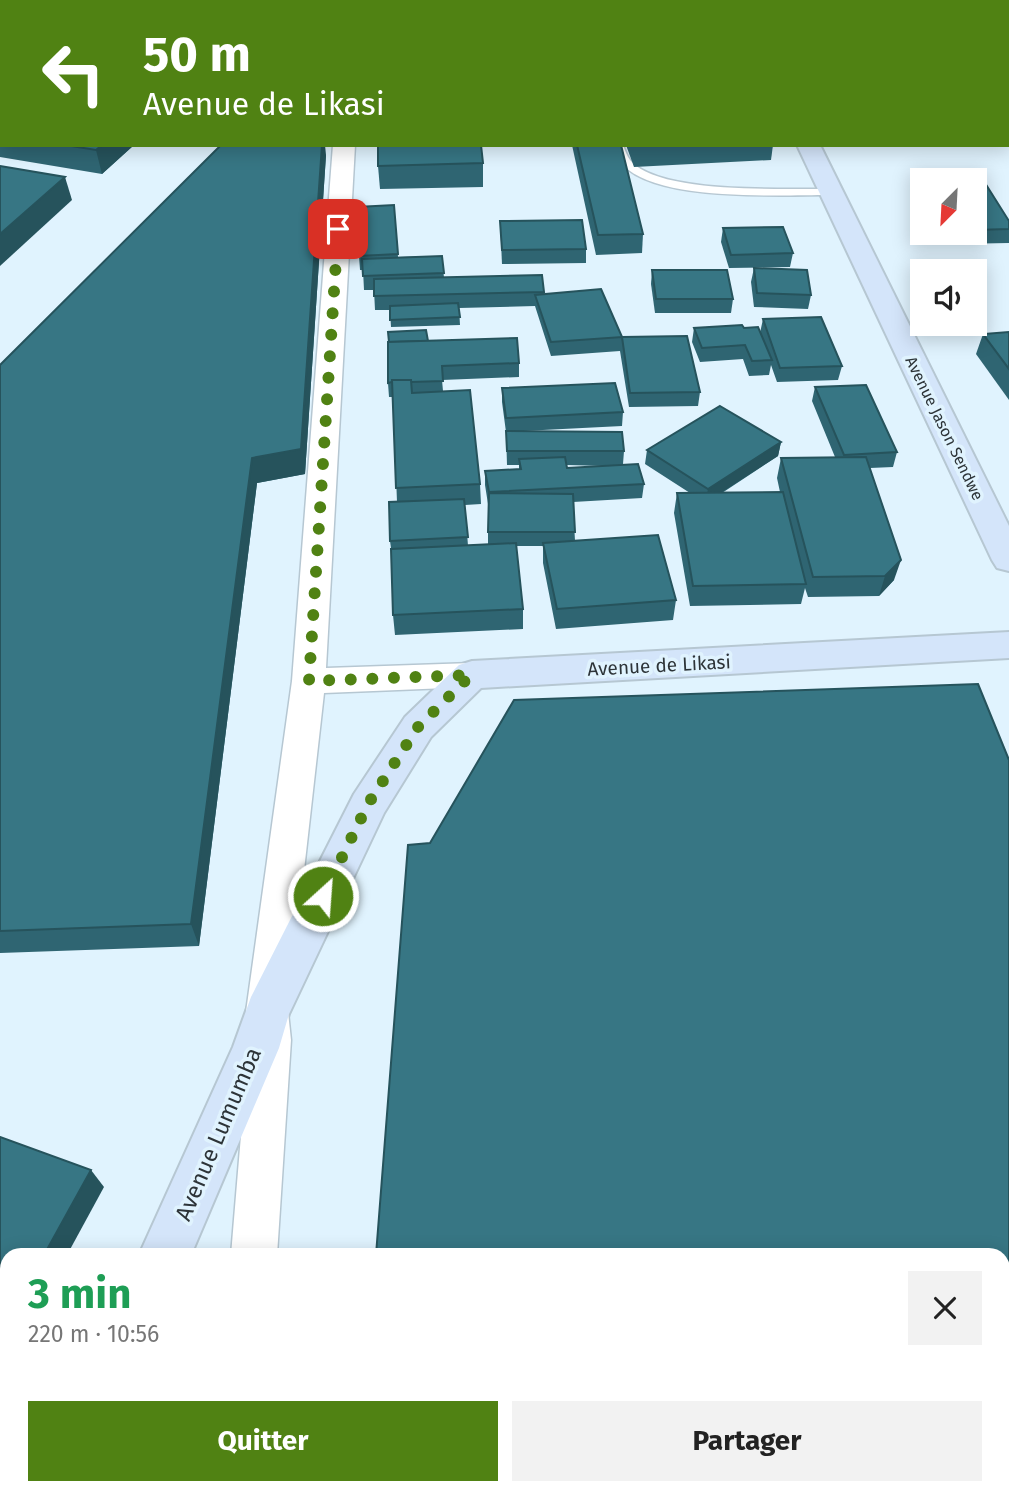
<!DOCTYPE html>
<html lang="fr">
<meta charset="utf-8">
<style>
:root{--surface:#fff;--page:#f2f2f2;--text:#222;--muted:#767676;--accent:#508213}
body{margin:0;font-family:"Fira Sans",sans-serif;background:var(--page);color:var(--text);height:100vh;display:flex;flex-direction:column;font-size:26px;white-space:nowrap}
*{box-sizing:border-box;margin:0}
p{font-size:23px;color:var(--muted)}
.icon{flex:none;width:38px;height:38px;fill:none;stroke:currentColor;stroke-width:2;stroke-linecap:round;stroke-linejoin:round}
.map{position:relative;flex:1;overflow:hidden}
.drawer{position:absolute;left:0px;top:1248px;width:1010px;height:247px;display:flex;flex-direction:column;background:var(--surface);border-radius:21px 21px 0 0;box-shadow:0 4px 18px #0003}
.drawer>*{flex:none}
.guide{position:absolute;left:0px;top:0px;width:1010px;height:147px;box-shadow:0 4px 18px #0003;background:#508213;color:#fff;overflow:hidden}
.needle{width:46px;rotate:204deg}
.fabs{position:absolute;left:910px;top:168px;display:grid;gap:14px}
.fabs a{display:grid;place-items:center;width:77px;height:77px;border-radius:0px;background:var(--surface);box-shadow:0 4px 18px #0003;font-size:35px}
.pin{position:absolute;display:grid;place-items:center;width:60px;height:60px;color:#fff;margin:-30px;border-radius:14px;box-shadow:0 4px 10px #0006}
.me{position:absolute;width:77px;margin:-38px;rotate:26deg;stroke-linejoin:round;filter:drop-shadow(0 0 5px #0008)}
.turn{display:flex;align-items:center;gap:24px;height:147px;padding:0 28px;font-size:32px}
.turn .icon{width:91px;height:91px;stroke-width:2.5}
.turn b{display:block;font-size:49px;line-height:60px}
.round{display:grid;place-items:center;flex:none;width:74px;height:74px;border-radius:0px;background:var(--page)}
.head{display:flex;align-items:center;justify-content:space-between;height:119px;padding:0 28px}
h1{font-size:42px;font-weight:700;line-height:52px;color:#1e9e55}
.cta{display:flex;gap:14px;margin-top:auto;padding:14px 28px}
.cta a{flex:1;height:80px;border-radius:0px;background:var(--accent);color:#fff;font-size:28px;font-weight:700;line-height:80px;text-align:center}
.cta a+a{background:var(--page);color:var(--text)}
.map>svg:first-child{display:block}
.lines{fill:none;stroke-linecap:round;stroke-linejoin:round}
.service-casing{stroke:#b6c7d2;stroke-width:3}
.minor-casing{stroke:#b6c7d2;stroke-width:3}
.secondary-casing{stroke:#b6c7d2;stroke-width:4}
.service{fill:#fff;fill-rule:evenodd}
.minor{fill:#fff;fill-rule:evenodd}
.secondary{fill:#d4e5fa;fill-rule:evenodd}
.rail{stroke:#7c8990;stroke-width:2.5}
.wall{fill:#2f6572;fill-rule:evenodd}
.shaded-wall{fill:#26535c}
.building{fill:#377684;stroke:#26535c;stroke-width:2}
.route{stroke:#508213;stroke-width:12;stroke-dasharray:0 21.6}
.labels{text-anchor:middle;stroke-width:7;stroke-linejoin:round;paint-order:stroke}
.far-street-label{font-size:16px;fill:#2d3438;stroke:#e0f3fe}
.street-label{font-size:19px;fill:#2d3438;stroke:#e0f3fe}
.near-street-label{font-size:23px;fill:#2d3438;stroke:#e0f3fe}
</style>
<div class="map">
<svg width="1009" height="1494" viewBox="0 0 1009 1494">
<rect width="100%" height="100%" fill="#e0f3fe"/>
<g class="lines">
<defs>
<g id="service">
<path d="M428 0H437L427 2Z"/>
<path d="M574 0H582L583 2H574Z"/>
<path d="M613 145H623C625 150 627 156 630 160 659 195 785 188 829 189L835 192 829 195C779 195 658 202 623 165 618 160 616 152 613 145Z"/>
</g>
<g id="minor">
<path d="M333 145H355L326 668 472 663 484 666 489 675 484 684 472 687 324 693 288 1012 291 1040 277 1255H231L249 1040 246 1012 292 681Z"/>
<path d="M1009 1450V1494H984L981 1488H1003V1451Z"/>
<path d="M99 1488H156L159 1494H96Z"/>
<path d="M210 1488H262L261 1494H209Z"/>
<path d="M699 1488H853L851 1494H696Z"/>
</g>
<g id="secondary">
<rect x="731" y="0" width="20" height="2"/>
<path d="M797 145H820L1009 526V571L997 568 992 560Z"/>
<path d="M1009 632V658L481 688 431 737 384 813 289 1014 279 1048 191 1255H139L233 1047 251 997 354 794 405 717 459 665 472 661Z"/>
<path d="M35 1488H93L90 1494H32Z"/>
</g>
</defs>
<use href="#service" class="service-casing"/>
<use href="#minor" class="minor-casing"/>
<use href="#secondary" class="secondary-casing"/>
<use href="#service" class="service"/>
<use href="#minor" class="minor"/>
<use href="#secondary" class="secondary"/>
<g class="rail">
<path d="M33 2 36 0"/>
<path d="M53 2 56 0"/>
<path d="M82 2 84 0"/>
<path d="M107 2 110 0"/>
<path d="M0 25 2 23"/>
</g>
</g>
<g class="wall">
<rect x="456" y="0" width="107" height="2"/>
<rect x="593" y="0" width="112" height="2"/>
<path d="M820 0H865L867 2H821Z"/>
<path d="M944 0H1009V30L1008 29V2H947Z"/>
<path d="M1008 34 1009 35V79L1008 78Z"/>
<path d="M2 83V145H134L102 174 0 157V85Z"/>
<path d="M572 145H621L643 234 642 253 596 255Z"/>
<path d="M626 145H773L771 160 634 167Z"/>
<path d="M326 155 305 474 257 483 199 946 0 953V365Z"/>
<path d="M483 163V187L380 189 378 166Z"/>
<path d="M975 183 1009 221V243L956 244 949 233H975Z"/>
<path d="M394 205 398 257 442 256 444 278 542 275 544 294 622 337 700 392 698 406 629 407 620 351 551 356 535 306 459 308 460 325 391 327 390 310H375L374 290H364L363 270H360L359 256Z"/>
<path d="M500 221 586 249V263L502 264Z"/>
<path d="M723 228 793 253 790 267 729 268 721 242Z"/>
<path d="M754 268 811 295 808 309 754 307 751 282Z"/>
<path d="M652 270 733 299 731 313H655L651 284Z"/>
<path d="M763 319 842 366 838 380 777 382 771 365 769 375 749 376 743 359 700 362 692 342 694 328H744L760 333Z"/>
<path d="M1009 332V400L976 354 983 334Z"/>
<path d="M428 341 519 363V377L442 380 443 391 480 484 481 504 465 505 468 546 488 545V504L485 485V471L519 469V465H507L506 432 502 402V388L623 412 622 426 523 431 624 451 623 464 644 484 642 498 573 502 575 541 676 600 673 620 556 629 543 563V546H516L523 609V629L395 635 393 615 392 555 390 541 397 502 393 397H389L388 383ZM567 465 604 466 567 468Z"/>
<path d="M815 387 897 452 893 467 870 468 894 580 879 596 808 597 805 588 801 604 690 606 674 513 677 493H690L645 464 647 450 781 442 778 456 722 493 780 492 777 478 781 458 835 457 812 401Z"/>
<path d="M1009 760V1351H1003V1255L430 843Z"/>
</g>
<g class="shaded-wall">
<path d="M220 0H243L241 2H218Z"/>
<path d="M102 145H134L102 174 96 150Z"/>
<path d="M322 145H325L326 155 305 474 257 483 199 946 191 924 252 458Z"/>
<path d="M65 177 72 200 0 266V234Z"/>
<path d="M781 442 778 456 705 503 708 489Z"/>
<path d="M901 560 894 580 879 596 885 576Z"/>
<path d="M91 1170 104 1187 67 1255H44Z"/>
<path d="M7 1322V1366L0 1378V1334Z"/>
</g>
<g class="building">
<path d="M122 0H220L218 2H120Z"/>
<rect x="295" y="0" width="75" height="2"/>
<path d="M459 0H534L490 2H459Z"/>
<path d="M601 0H645L604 2H601Z"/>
<path d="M830 0H865L867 2H831Z"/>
<path d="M885 0H932L933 2H886Z"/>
<path d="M974 0H1009V16L1008 15V2H978Z"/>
<path d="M1008 34 1009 35V58H1008Z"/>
<path d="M2 83V135H0V85Z"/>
<rect x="1008" y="86" width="1" height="23"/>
<path d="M65 145H102L96 150Z"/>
<path d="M221 145H322L301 449 252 458 191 924 0 931V365Z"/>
<path d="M378 145H481L483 163 378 166Z"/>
<path d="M577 145H621L643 234 598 235Z"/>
<path d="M0 166 65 177 0 234Z"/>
<path d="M975 183H985L1009 221V229L975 230Z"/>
<path d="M394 205 398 254 359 256 357 207Z"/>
<path d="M582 220 586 249 502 250 500 221Z"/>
<path d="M783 227 793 253 731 255 723 228Z"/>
<path d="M442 256 444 273 363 276 362 259Z"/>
<path d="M754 268 807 270 811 295 757 293Z"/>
<path d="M652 270H727L733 299H656Z"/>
<path d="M542 275 544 292 374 296V279Z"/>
<path d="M601 289 622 337 687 336 700 392 630 393 622 337 551 342 535 295Z"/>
<path d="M458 303 460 317 390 320V306Z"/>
<path d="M821 317 842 366 780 368 763 319Z"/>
<path d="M742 325 744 328 758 327 772 360 752 361 745 345 702 348 694 328Z"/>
<path d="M426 330 428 341 389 342 388 332Z"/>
<path d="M1009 332V369L983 334Z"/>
<path d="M517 338 519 363 442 366 443 381 411 382V380H392V382L388 383V342Z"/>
<path d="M392 380H411L412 393 470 390 480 484 396 488Z"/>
<path d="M615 383 623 412 506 418 502 388Z"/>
<path d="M866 385 897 452 844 455 815 387Z"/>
<path d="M720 406 781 442 708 489 647 450Z"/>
<path d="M506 431 622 432 624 451H507Z"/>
<path d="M565 457 567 468 638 464 644 484 489 492 485 471 521 469 519 459Z"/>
<path d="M866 457 901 560 885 576 813 577 781 458Z"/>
<path d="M783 492 806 584 693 586 677 493Z"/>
<path d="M489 493 573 494 575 532H488Z"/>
<path d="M464 499 468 537 390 541 389 502Z"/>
<path d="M658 535 676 600 557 609 543 543Z"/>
<path d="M516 543 523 609 393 615 391 549Z"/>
<path d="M978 684 1009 760V1338L1003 1339V1255H376L408 845 430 843 514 700Z"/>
<path d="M0 1137 91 1170 44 1255H7V1322L0 1334Z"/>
</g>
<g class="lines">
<path class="route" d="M323 896 368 804 418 727 471 675 309 681 338 229"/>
</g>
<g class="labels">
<g class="far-street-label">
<text transform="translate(945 428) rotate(64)" y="6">Avenue Jason Sendwe</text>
</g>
<g class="street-label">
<text transform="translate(659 665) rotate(-3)" y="7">Avenue de Likasi</text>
</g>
<g class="near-street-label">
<text transform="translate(218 1134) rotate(-67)" y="8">Avenue Lumumba</text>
</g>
</g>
</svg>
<div class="fabs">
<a><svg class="needle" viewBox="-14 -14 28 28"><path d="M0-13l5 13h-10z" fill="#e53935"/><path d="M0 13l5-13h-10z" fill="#767676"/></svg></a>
<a><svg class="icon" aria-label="sound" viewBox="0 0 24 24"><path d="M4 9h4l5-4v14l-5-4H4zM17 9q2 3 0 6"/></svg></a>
</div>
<div class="pin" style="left:338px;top:229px;background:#d93025"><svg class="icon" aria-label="arrive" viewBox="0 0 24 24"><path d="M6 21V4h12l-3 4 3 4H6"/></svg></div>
<svg class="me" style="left:323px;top:896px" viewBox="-20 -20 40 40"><circle r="17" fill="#508213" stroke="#fff" stroke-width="3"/><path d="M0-11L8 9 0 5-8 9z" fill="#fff"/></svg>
<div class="guide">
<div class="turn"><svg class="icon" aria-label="left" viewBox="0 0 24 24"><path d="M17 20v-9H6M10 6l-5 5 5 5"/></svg><div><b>50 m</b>Avenue de Likasi</div></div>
</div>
<section class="drawer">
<div class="head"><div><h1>3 min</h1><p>220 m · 10:56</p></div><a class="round"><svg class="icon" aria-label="close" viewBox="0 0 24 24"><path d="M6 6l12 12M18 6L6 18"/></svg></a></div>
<div class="cta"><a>Quitter</a><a>Partager</a></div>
</section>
</div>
